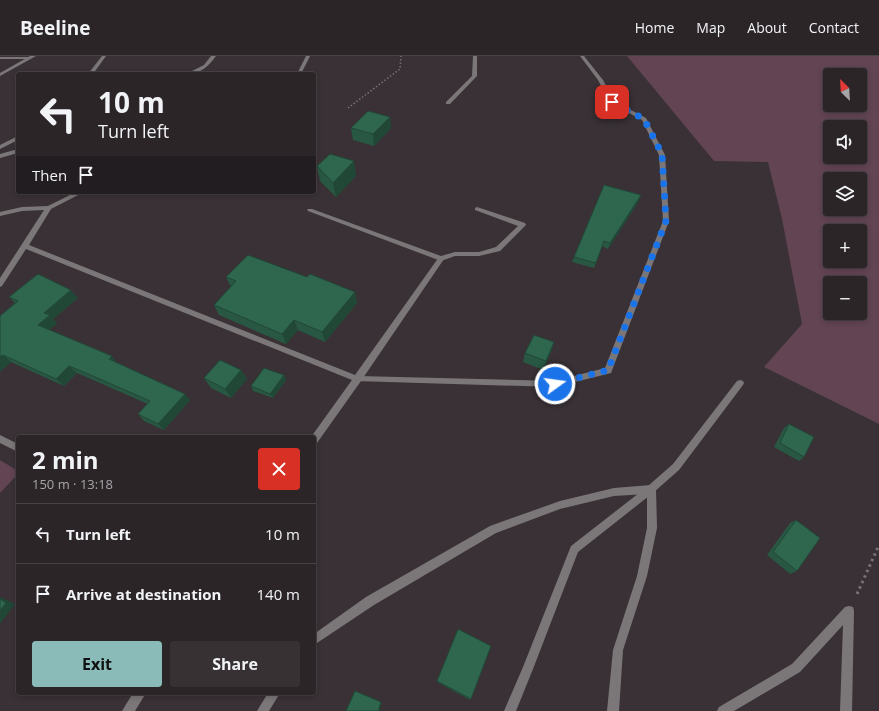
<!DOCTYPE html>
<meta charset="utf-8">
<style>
:root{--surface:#2b2528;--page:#373134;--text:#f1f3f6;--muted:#a6a5a8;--line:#474245;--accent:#8bbbb9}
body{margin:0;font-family:"Open Sans",sans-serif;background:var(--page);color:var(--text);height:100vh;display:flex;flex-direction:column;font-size:15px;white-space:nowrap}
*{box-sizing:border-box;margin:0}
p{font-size:13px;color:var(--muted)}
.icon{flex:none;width:22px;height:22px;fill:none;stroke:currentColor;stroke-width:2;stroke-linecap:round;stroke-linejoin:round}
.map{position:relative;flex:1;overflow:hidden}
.drawer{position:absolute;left:16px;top:379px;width:300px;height:260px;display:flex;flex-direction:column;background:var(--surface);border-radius:4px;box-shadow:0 2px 6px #0003,0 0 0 1px var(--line)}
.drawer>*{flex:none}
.banner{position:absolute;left:16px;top:16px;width:300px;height:122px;border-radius:4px;box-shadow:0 2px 6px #0003,0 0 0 1px var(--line);background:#2b2528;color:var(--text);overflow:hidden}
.needle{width:26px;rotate:336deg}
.fabs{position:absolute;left:823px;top:12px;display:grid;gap:8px}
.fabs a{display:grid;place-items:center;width:44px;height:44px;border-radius:4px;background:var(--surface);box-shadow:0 2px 6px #0003,0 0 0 1px var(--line);font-size:20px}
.pin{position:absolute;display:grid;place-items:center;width:34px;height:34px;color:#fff;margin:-17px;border-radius:8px;box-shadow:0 2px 6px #0006}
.me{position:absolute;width:44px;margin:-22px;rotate:76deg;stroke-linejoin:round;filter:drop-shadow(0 0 3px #0008)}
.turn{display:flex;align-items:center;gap:14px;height:84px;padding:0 16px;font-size:18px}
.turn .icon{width:52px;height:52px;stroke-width:2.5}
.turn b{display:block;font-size:28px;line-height:34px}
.then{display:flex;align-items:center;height:38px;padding:0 16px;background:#0003;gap:8px;font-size:15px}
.round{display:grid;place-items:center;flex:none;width:42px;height:42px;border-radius:4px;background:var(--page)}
.summary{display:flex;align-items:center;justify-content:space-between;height:68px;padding:0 16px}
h1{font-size:24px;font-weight:700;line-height:30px}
.button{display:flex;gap:8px;margin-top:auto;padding:8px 16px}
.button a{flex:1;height:46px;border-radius:4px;background:var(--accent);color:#111;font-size:16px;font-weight:700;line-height:46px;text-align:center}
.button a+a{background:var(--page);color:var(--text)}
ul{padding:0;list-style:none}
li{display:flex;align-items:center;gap:12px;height:60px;padding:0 16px;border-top:1px solid var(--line)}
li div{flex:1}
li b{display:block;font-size:15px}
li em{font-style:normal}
header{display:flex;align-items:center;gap:24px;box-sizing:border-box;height:56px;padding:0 20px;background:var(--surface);border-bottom:1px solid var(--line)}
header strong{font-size:19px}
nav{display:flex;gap:22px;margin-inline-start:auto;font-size:14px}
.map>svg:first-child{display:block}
.green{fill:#624452;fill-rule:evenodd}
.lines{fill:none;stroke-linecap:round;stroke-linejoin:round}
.path-far1{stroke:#787175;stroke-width:1.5;stroke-dasharray:1.5 2;stroke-linecap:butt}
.path{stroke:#787175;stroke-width:3;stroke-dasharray:2.5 3.5;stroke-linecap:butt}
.lane{fill:#7b7779;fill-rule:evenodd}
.street{fill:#7b7779;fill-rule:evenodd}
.wall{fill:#285843}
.shaded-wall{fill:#214737}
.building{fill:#2f664e;stroke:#214737}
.route{stroke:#1a73e8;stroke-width:7;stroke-dasharray:0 12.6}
</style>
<header>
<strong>Beeline</strong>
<nav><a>Home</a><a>Map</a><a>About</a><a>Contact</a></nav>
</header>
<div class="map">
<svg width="879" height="655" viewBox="0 0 879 655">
<rect width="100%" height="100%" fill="#393135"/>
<g class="green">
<path d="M627 0H879V368L764 311 802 268 782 163 768 106 714 105ZM830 19H860V49H830ZM830 71H860V101H830ZM830 123H860V153H830ZM830 175H860V205H830ZM830 227H860V257H830Z"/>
<path d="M0 404 18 415V418L0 437Z"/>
</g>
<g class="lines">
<path class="path-far1" d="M348 52 400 13 401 0"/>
<path class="path" d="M857 538 879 489"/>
<g class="lane">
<path d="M211 0H216C208 11 200 18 186 18L204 9Z"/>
<path d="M473 0H477V20L450 48H446V46L472 20Z"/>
<path d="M580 0H584L603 24 614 45 646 62 665 99 669 165 611 317 555 331 355 325 354 323 355 321 358 320 555 325 605 312 663 165 659 99 642 64 610 47 598 24Z"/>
<path d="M0 1H30L32 2 30 3H0Z"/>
<path d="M18 93V97L0 102V98Z"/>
<path d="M477 151 525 167 526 169 500 195 479 200H455L441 205 308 155 307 154 308 153H312L441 200 455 196H479L496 191 518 170 475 154V152Z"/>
<path d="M740 324 743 325 744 327 743 329 679 414 654 436 578 496 533 613 516 655H504L523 611 571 490 648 430 673 408 737 325Z"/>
<path d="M849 550 853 551 854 555 852 655H840L843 569 800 616 734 655H717L719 651 792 608 845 551Z"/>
</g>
<g class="street">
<path d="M30 0H36L0 20V17Z"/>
<path d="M102 0H106L93 18H88Z"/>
<path d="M306 0H310L301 18H297Z"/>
<path d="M18 80V84L0 93V89Z"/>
<path d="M76 136H84L51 153 29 189 355 319 439 201H441L444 203 361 325 317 387 314 388V381H311L352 324 26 193 2 230 0 231V222L44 154 22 155 0 160V156L22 151 48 150Z"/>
<path d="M0 379 18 388V396L0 387Z"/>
<path d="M651 429 654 430 656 433 657 472 647 520 623 594 619 655H607L613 594 637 520 647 472V438L614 440 560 453 496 477 374 549 314 589V578L366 541 490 470 560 445 614 432Z"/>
<path d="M133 637H146L135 655H122Z"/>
<path d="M268 637H280L269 655H257Z"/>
</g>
</g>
<g class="wall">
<path d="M390 61 391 72 374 90 353 84 351 72Z"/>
<path d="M317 110 356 120 336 141 320 125Z"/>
<path d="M639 145 608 193 602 190 594 212 572 206 574 201Z"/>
<path d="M226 221H307L355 236 357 247 325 286 298 274 286 288 219 259 214 249 231 231Z"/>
<path d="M9 241 78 242 53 263 57 267 49 274 117 307 190 344 164 374 144 365 138 358 148 348 77 317 64 330 11 306 0 316V260L15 247Z"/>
<path d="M554 286 551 296 543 314 523 306 525 297Z"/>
<path d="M241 314 247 323 231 342 211 332 204 322Z"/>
<path d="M284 319 286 324 273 342 253 335 251 330Z"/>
<path d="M789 368 804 401 799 405 774 391 784 372Z"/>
<path d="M796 464 797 515 790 518 767 499 790 467Z"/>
<path d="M437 625 471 643 470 644 437 626Z"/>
</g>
<g class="shaded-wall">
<path d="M390 61 391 72 374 90 373 78Z"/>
<path d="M354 105 356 120 336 141 333 127Z"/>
<path d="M641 139 639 145 608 193 610 187Z"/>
<path d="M71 234 78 242 53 263 57 267 46 277 38 269 44 257Z"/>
<path d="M355 236 357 247 325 286 322 276Z"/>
<path d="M294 264 298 274 286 288 282 278Z"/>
<path d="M554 286 551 296 543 314 546 305Z"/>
<path d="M3 299 11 306 0 316V301Z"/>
<path d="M112 300 118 308 109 303Z"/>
<path d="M69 310 77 317 64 330 56 323Z"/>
<path d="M241 314 247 323 231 342 225 333Z"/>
<path d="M284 319 286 324 273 342 270 338Z"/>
<path d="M185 338 190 344 164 374 158 368Z"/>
<path d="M0 541 15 548 0 568Z"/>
<path d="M355 635 382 646 380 655H378Z"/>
</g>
<g class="building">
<path d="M368 55 390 61 373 78 351 72Z"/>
<path d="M330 98 354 105 333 127 317 110Z"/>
<path d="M604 129 641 139 610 187 604 185 596 207 574 201Z"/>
<path d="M248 199 307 221 310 218 355 236 322 276 294 264 282 278 214 249 236 225 226 221Z"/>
<path d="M38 218 71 234 44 257 50 259 38 269 112 300 109 303 185 338 158 368 138 358 150 345 93 320 69 310 56 323 3 299 0 301V260L18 245 9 241Z"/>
<path d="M534 279 554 286 546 305 525 297Z"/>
<path d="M220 304 241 314 225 333 204 322Z"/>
<path d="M264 312 284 319 270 338 251 330Z"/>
<path d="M789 368 814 381 804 401 780 387Z"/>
<path d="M796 464 820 482 797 515 773 496Z"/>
<path d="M0 543 6 547 0 555Z"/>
<path d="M458 573 491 590 471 643 437 625Z"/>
<path d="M355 635 381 646 378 655H346Z"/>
</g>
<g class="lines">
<path class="route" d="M555 328 608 314 666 165 662 98 644 63 612 46"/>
</g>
</svg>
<div class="fabs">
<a><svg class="needle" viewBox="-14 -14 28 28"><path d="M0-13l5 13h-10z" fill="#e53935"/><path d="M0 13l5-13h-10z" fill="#a6a5a8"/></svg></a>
<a><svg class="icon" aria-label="sound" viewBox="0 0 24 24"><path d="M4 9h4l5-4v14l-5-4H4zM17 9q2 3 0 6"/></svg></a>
<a><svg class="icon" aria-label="layers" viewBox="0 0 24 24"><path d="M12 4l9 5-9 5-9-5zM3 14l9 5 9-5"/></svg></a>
<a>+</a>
<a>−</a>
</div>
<div class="pin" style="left:612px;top:46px;background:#d93025"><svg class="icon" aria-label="arrive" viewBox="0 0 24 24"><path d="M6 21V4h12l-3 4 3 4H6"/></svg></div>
<svg class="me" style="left:555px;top:328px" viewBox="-20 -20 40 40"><circle r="17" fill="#1a73e8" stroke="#fff" stroke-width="3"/><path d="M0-11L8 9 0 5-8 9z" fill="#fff"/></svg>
<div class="banner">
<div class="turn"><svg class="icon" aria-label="left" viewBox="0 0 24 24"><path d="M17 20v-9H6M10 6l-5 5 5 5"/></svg><div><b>10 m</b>Turn left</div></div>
<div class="then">Then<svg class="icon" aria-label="arrive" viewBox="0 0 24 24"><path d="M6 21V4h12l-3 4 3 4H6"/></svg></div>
</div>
<section class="drawer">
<div class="summary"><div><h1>2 min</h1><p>150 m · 13:18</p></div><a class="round" style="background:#d93025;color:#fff"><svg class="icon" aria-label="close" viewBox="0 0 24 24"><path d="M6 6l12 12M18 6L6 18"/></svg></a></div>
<ul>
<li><svg class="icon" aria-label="left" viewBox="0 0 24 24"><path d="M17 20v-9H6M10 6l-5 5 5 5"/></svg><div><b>Turn left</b></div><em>10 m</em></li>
<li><svg class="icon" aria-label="arrive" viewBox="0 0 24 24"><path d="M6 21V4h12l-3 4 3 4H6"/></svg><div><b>Arrive at destination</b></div><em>140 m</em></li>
</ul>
<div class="button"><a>Exit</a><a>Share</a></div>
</section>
</div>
